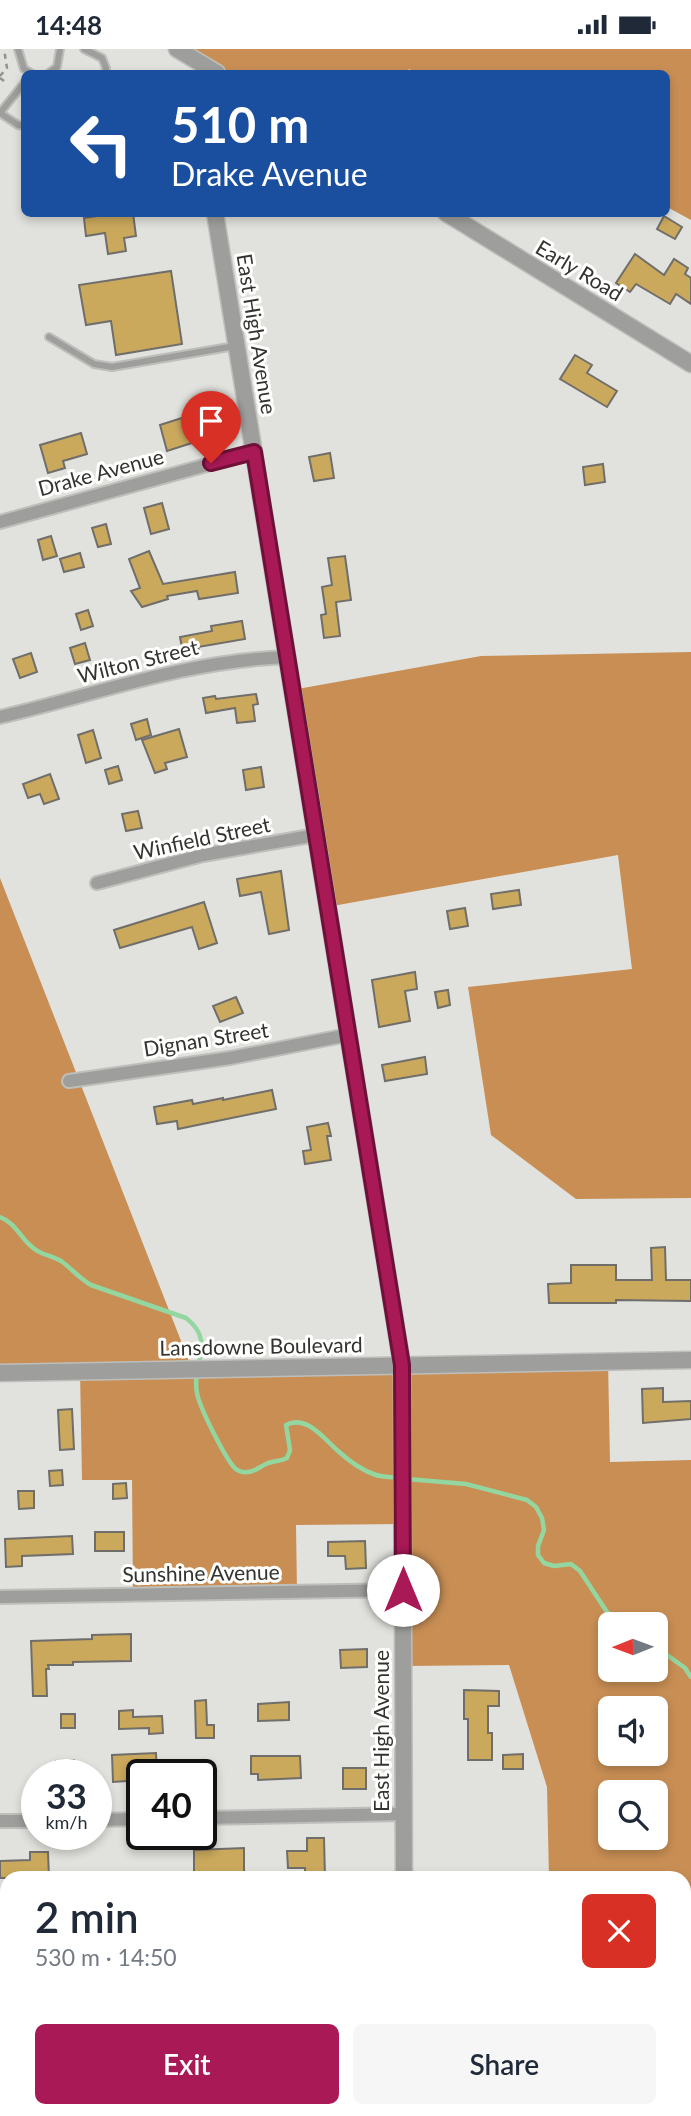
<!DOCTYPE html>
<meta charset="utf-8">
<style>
:root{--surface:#fff;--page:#f6f6f7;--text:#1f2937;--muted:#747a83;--accent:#a91956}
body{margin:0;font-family:Lato,sans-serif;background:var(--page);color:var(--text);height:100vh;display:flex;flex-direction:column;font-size:26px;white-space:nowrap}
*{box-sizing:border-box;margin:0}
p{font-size:23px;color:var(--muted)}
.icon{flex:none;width:38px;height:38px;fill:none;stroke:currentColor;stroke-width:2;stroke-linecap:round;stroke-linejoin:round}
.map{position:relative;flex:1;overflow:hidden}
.details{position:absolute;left:0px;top:1822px;width:691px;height:247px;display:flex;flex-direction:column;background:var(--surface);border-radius:21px 21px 0 0;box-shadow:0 4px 10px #0003}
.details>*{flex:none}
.guide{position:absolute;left:21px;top:21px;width:649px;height:147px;border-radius:10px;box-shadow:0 4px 10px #0003;background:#1a4fa0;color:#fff;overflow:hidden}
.needle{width:46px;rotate:269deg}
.fabs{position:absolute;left:598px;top:1563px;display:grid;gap:14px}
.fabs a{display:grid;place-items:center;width:70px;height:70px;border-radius:10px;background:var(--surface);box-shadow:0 4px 10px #0003;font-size:35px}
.speed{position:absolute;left:21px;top:1710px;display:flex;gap:14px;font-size:35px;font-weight:700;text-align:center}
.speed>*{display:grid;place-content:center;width:91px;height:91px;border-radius:50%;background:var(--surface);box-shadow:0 4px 10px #0003;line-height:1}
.speed small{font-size:18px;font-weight:400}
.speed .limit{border:4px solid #111;border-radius:10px;background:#fff;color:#111}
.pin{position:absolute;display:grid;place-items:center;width:60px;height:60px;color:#fff;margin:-72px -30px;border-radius:50% 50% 50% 0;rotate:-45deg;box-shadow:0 0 7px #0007}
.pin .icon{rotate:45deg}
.me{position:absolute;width:77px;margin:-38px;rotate:0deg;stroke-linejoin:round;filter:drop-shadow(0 0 5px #0008)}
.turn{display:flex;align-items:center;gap:24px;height:147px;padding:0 35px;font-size:32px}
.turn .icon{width:91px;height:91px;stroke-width:2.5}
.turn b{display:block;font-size:49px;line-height:60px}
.round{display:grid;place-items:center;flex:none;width:74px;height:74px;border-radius:10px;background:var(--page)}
.summary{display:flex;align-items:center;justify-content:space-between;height:119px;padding:0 35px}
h1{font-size:42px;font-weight:600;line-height:52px}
.button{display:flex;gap:14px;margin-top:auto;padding:14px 35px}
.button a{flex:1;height:80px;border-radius:10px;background:var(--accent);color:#fff;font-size:28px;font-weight:600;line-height:80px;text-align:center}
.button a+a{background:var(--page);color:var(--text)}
.status{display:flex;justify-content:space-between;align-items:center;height:49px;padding:0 35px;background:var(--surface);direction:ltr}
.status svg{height:19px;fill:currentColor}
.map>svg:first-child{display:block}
.green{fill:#f4c495}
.forest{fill:#c88e54;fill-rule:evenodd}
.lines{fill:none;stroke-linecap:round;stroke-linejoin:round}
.stream{stroke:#93d69f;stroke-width:4.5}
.building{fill:#caa95d;stroke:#706e6a;stroke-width:2}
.service-casing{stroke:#bebfbb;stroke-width:10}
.minor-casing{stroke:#bebfbb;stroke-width:16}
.tertiary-casing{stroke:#bebfbb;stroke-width:19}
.path{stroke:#92928f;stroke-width:2.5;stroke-dasharray:5 5;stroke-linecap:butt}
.service{stroke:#9e9f9d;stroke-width:6}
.minor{stroke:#9e9f9d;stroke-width:12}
.tertiary{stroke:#9e9f9d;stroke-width:16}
.route-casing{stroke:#6e1038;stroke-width:18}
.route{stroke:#a91956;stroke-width:12}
.labels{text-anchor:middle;stroke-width:6;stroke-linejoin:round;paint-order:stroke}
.street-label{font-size:21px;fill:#333331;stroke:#fffffe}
</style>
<div class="status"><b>14:48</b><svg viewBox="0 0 49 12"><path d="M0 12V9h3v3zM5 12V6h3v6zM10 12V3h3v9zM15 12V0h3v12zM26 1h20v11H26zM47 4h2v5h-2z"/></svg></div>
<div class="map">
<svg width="691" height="2067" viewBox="0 0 691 2067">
<rect width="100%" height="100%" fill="#e1e2dd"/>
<rect class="green" x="420" y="2062" width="68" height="5"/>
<g class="forest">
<path d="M177 0H691V171L667 158V24H417L409 20 407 24H217Z"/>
<path d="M691 603V1149L576 1150 491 1086 468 938 632 920 618 806 327 858 292 641 481 607Z"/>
<path d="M0 829 192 1320 608 1312 610 1413 691 1411V2067H687L684 1829H549L547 1738 509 1616 403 1617V1475L296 1476 297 1542 133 1545 132 1431H82L80 1322 0 1324ZM611 1575H656V1620H611ZM611 1659H656V1704H611ZM611 1743H656V1788H611Z"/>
</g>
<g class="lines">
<g class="stream">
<path d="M0 1168C17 1174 21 1192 36 1201 43 1206 53 1207 61 1212 71 1219 79 1229 91 1236L186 1269C217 1293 191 1314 197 1344 199 1357 227 1414 237 1421 239 1422 244 1424 247 1423 255 1423 259 1418 266 1415 273 1412 281 1412 287 1409L290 1401 286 1376C307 1365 325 1391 338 1402 348 1411 363 1422 376 1426 383 1428 392 1428 399 1429"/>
<path d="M407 1430 466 1435 527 1451 536 1458 542 1469 544 1481 538 1497V1506L544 1514 554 1517 571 1515 580 1522 607 1563 621 1575"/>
<path d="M656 1598 685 1619 691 1628"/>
</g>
</g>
<g class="building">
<path d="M117 164H133L136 187 124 189 126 202 108 205 105 184 86 187 84 169Z"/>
<path d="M664 167 682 178 675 190 657 180Z"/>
<path d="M635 205 664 226 674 210 688 219 685 225 691 229V255L676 245 670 255 636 235 630 243 616 234Z"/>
<path d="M171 222 182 295 116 306 111 272 86 276 79 236Z"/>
<path d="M575 306 592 316 587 324 617 342 607 358 560 330Z"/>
<path d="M213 359 220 385 167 402 160 376Z"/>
<path d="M81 384 87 405 63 412 65 419 48 424 40 396Z"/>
<path d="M330 404 334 429 314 432 309 408Z"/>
<path d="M603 415 605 433 585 436 583 418Z"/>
<path d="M162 454 169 480 151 485 144 459Z"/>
<path d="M106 475 111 495 98 498 92 479Z"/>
<path d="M51 487 57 507 43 511 38 491Z"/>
<path d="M149 502 163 535 235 523 238 544 199 550 197 542 167 547 168 550 142 558 131 542 140 539 129 510Z"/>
<path d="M80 504 84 518 64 523 60 510Z"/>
<path d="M345 507 351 551 336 553 340 587 324 589 321 566 326 565 322 538 332 536 328 509Z"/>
<path d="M88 561 93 577 81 581 76 565Z"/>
<path d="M242 572 245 590 198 598 199 601 183 604 180 588 212 582 211 577Z"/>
<path d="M85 594 90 611 75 615 70 599Z"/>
<path d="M31 604 37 623 20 629 13 610Z"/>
<path d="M256 645 258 655 253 656 255 672 237 674 235 659 206 664 203 649 215 647 216 650Z"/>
<path d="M147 670 151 686 136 691 131 675Z"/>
<path d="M179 680 187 708 165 714 167 720 155 724 142 691Z"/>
<path d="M93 681 101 709 86 714 78 686Z"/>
<path d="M118 717 122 731 109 735 105 721Z"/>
<path d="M261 718 264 738 246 741 243 721Z"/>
<path d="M50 725 59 750 44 755 40 745 28 749 23 735Z"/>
<path d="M138 762 142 779 126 782 122 765Z"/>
<path d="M281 822 289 881 269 885 261 843 240 847 237 830Z"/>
<path d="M519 841 521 856 493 860 491 845Z"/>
<path d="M204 853 217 894 199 900 192 878 120 899 114 881Z"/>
<path d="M465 859 468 877 450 880 447 862Z"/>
<path d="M415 923 417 940 405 942 410 972 379 978 372 931Z"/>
<path d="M448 941 450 956 438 959 435 943Z"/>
<path d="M236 948 243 964 220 973 213 957Z"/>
<path d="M425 1008 427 1025 385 1032 382 1016Z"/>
<path d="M272 1041 276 1060 178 1080 177 1072 157 1075 154 1058 192 1051 193 1055 223 1049V1051Z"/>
<path d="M328 1074 331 1087H327L331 1111 305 1115 303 1102 311 1101 307 1078Z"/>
<path d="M665 1198 666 1231H691V1252L616 1251V1254H549L548 1235 571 1234V1216H616V1231H652L651 1199Z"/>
<path d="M663 1339V1353L691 1352V1370L643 1374 642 1340Z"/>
<path d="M72 1360 74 1400 60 1401 58 1361Z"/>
<path d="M62 1421 63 1436 50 1437 49 1422Z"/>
<path d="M126 1434 127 1449 113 1450V1435Z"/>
<path d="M18 1442H34V1459L19 1460Z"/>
<rect x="95" y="1483" width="29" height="19"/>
<path d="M72 1487 73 1505 22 1507V1517L6 1518 5 1490Z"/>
<path d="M365 1492 366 1519 346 1520 345 1507H328V1493Z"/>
<path d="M131 1585V1612L73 1613V1616H48L49 1620H46L47 1647H33L31 1592 92 1590V1586Z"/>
<path d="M367 1600V1618L341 1619 340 1601Z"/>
<path d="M464 1641 499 1642V1657H488V1684H492V1711H468V1670H464Z"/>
<path d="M206 1651 207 1676H214V1689H196L195 1652Z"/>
<path d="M289 1653V1671L258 1672V1655Z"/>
<path d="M133 1661V1668L162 1667 163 1684 149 1685V1679L119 1680V1662Z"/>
<rect x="61" y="1665" width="14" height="14"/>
<path d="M156 1704 157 1726H142V1731L113 1733 112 1706Z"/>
<path d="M523 1705V1720H503V1706Z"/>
<path d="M251 1707H300L301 1729 258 1731V1725H251Z"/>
<path d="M74 1711V1726H57L56 1712Z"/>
<rect x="343" y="1719" width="23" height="21"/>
<path d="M307 1789H324L325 1829H305V1819H288L287 1802H307Z"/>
<path d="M244 1799V1826L194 1827V1801Z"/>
<path d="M30 1803H48L49 1829H0V1812L30 1811Z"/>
</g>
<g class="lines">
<defs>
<g id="service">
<path d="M18 0 24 20 31 24"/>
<path d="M84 0 102 9 106 19 105 24"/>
<path d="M49 24 57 18 60 0"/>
<path d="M0 64 24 34"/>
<path d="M0 64 18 76 24 77"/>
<path d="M49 288 94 315 112 318 235 297"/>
</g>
<g id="minor">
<path d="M0 473 254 403"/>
<path d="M0 668C98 645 185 612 287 608"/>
<path d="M97 834 203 806 316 786"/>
<path d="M69 1032 230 1009 348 986"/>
<path d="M0 1548 403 1541"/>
<path d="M201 1769 403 1765"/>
<path d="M96 1771 142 1770"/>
<path d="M0 1772H37"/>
<path d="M0 1997H7"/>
</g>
<g id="tertiary">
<path d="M177 0 217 24"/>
<path d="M215 164 402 1316 404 1829"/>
<path d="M446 164 691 315"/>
<path d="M0 1324 691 1311"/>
<path d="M404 2062V2067"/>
</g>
</defs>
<use href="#service" class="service-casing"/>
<use href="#minor" class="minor-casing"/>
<use href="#tertiary" class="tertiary-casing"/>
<g class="path">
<path d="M0 27 7 19 4 0"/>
<path d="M0 29 8 35"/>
</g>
<use href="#service" class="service"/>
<use href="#minor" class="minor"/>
<use href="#tertiary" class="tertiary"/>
</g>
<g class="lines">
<defs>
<path id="route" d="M211 414 254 403 402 1316 403 1541"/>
</defs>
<use href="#route" class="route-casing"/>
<use href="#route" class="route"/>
</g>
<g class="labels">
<g class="street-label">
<text transform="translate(579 222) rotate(31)" y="7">Early Road</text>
<text transform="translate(256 285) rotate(81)" y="7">East High Avenue</text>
<text transform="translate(101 424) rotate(-15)" y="7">Drake Avenue</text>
<text transform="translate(138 613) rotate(-14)" y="7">Wilton Street</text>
<text transform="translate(202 790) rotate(-12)" y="7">Winfield Street</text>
<text transform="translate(206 991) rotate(-9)" y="7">Dignan Street</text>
<text transform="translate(261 1298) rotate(-1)" y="7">Lansdowne Boulevard</text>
<text transform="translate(201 1525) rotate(-1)" y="7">Sunshine Avenue</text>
<text transform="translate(382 1682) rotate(-90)" y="7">East High Avenue</text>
</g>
</g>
</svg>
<div class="fabs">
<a><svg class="needle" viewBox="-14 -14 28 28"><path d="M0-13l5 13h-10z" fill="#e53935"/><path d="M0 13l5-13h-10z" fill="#747a83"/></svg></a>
<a><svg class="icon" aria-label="sound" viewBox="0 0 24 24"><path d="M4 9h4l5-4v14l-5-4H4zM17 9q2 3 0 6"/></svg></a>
<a><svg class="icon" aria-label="search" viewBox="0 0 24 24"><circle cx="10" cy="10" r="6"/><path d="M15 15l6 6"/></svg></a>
</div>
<div class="speed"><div>33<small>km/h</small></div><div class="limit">40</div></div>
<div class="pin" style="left:211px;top:414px;background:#d93025"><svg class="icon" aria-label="arrive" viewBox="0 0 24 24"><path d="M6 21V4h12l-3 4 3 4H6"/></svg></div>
<svg class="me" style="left:403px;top:1541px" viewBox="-20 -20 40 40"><circle r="19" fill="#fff"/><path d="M0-13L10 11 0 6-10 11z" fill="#a91956"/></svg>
<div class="guide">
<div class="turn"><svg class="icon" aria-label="left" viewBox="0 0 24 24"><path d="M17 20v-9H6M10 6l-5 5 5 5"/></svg><div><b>510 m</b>Drake Avenue</div></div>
</div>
<section class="details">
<div class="summary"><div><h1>2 min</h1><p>530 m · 14:50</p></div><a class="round" style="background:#d93025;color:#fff"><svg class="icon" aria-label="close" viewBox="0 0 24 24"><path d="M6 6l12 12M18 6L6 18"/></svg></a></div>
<div class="button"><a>Exit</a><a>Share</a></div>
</section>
</div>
